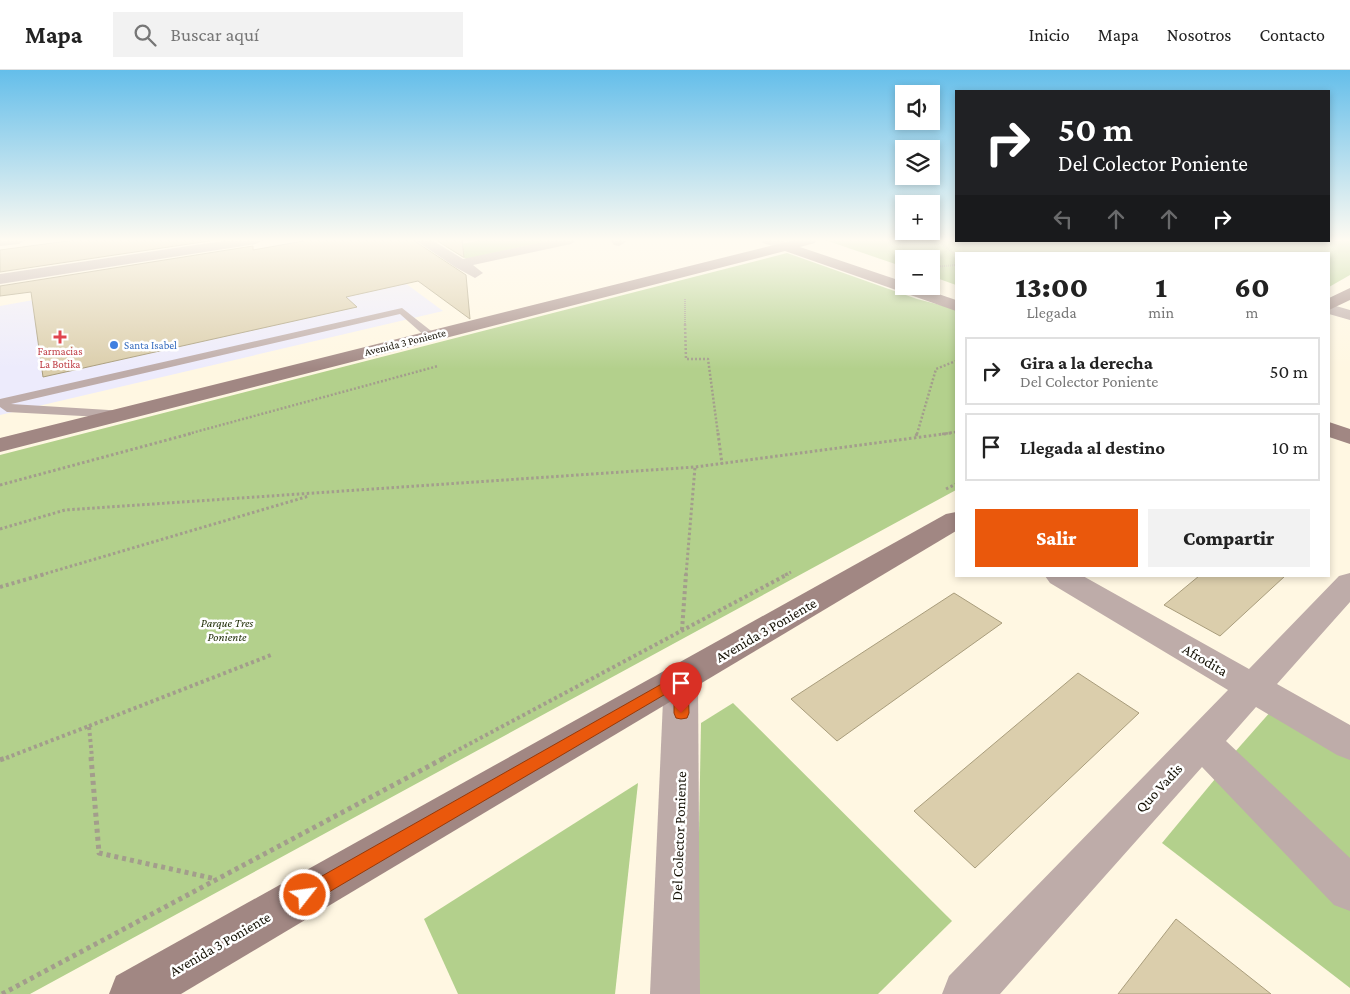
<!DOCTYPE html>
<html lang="es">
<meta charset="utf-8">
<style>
:root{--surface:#fff;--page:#f2f2f2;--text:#222;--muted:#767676;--line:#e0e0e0;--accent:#ea580c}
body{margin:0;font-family:"Crimson Pro",serif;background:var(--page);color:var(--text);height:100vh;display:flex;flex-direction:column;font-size:19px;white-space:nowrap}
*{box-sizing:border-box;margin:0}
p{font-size:16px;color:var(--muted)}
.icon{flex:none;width:28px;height:28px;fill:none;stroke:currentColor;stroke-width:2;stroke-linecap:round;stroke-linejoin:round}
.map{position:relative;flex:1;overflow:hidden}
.sheet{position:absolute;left:955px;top:182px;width:375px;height:325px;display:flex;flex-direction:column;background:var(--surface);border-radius:0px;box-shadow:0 2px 8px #0003}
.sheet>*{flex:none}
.top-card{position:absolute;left:955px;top:20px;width:375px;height:152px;border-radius:0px;box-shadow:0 2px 8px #0003;background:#202124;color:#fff;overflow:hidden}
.controls{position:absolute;left:895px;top:15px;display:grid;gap:10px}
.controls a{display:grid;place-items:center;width:45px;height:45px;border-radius:0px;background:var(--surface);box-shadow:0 2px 8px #0003;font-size:25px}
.pin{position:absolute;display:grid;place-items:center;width:42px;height:42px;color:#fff;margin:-51px -21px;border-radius:50% 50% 50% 0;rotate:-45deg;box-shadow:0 0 5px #0007}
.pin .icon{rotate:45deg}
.me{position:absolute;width:55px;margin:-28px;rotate:60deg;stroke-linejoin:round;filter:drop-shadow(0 0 4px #0008)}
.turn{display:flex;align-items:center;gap:18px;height:105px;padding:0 20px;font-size:22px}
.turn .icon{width:65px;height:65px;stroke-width:2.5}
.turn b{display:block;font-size:35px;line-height:42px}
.lanes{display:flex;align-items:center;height:48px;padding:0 20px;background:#0003;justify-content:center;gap:25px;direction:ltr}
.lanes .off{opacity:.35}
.eta{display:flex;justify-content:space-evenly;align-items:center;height:85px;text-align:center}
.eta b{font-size:30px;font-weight:800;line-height:35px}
.primary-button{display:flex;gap:10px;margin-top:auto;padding:10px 20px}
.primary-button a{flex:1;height:58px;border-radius:0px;background:var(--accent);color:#fff;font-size:20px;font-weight:800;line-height:58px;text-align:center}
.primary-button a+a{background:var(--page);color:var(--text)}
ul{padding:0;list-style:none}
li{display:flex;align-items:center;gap:15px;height:68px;margin:0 10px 8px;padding:0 10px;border:2px solid var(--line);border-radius:0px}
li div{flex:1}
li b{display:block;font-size:19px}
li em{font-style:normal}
header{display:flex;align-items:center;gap:30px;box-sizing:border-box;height:70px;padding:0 25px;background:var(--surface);border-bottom:1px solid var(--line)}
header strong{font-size:24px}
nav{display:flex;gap:28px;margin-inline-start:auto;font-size:18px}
.search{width:350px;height:45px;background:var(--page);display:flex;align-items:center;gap:12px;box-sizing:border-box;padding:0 18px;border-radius:0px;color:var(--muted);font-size:19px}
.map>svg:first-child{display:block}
.commercial{fill:#edebfc}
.green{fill:#b3d08c}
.building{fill:#dbceac;stroke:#a99d7c}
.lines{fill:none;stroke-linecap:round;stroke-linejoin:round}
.path-far4{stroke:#a39d8c;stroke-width:2;stroke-dasharray:1 1;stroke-linecap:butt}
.path-far3{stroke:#a39d8c;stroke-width:2.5;stroke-dasharray:2 2;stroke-linecap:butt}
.path-far2{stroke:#a39d8c;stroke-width:3;stroke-dasharray:2.5 2.5;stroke-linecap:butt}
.path-far1{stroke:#a39d8c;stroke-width:4;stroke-dasharray:3 3;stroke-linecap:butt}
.path{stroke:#a39d8c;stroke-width:5;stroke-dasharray:4 4;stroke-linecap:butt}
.lane{fill:#beaca9;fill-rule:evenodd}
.street{fill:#beaca9;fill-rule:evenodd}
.secondary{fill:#a18783;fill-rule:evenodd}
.route{fill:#ea580c;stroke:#983908}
.health-dot{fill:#e0444e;stroke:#fff;stroke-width:2}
.shop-dot{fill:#3f7fe0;stroke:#fff;stroke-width:2}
.labels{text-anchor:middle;stroke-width:5;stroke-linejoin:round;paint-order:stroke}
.far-street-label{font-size:11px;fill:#161206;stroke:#fff}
.far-shop-label{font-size:11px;fill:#366cbe;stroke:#fff;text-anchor:start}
.far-health-label{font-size:11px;fill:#be3a42;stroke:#fff}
.park-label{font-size:12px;font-style:italic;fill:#23310b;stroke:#fff}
.near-street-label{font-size:15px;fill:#161206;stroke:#fff}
</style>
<header>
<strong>Mapa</strong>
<div class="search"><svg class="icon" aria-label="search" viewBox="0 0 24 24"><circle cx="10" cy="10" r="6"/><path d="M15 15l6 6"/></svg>Buscar aquí</div>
<nav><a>Inicio</a><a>Mapa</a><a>Nosotros</a><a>Contacto</a></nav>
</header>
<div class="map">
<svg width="1350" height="924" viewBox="0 0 1350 924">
<rect width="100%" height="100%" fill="#fff7e2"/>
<path class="commercial" d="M351 173 443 241 0 345V236Z"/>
<g class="green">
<path d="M481 170H553L466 189 446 177Z"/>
<path d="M825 170H1350V205L1329 217V184H956V215L931 206V189H904V197Z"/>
<path d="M787 183 917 229 956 239V420L30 924H0V385Z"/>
<path d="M733 633 952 851 878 924H696L701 653Z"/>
<path d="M1272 640 1350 686V795L1234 683Z"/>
<path d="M1220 703 1350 835V918L1162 773Z"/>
<path d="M638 713 615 924H458L424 849Z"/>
</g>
<g class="building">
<path d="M75 170H216L0 202V180Z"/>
<path d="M309 170H413L466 205 470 249 418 211 346 227 357 237 43 307 31 222 0 226V216L253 176V180Z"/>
<path d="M436 170H462L464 187H463Z"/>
<path d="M1199 506H1285L1220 566 1164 535Z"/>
<path d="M954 523 1002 553 837 671 791 629Z"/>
<path d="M1078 603 1139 643 975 798 914 741Z"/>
<path d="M1176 849 1271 924H1118Z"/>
</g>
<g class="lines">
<g class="path-far4">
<path d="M937 170 956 185"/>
<path d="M932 197 956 195"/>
<path d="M685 229V255"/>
</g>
<g class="path-far3">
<path d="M685 254 686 289H708L718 364"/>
<path d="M188 364 438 296"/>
<path d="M917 364 936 299 956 291"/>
<path d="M942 364 956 362"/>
</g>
<g class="path-far2">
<path d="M718 363 722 394"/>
<path d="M916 366 917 363"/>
<path d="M0 415 193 363"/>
<path d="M946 419 956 414"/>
<path d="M0 459 65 440 695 397 951 363"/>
<path d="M41 505 309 426"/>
<path d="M686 505 695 397"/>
<path d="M785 505 791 502"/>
</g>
<g class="path-far1">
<path d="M0 517 45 504"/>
<path d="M682 560 686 504"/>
<path d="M89 656 271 585"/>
<path d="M6 688 89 656 92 688"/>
<path d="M443 688 788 504"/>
</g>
<g class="path">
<path d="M91 687 99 783 216 809"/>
<path d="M0 690 9 687"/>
<path d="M2 924 446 687"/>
</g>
<path class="lane" d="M402 238 435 264V268H427L400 244 11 334 125 341 126 344 120 348 7 342 0 337V329Z"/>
<g class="street">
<path d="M0 170H26L19 174 0 176Z"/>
<path d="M229 170H263L256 174 0 214V204Z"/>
<path d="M415 170H432L463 189 552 170H578L571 174 473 195 483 203 475 208 455 197Z"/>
<path d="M610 170H624L626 172 619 176 614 175Z"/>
<path d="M761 170H781L792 176 785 180 763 173Z"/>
<path d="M1329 234 1350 240V250L1329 244Z"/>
<path d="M1350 503V532L1277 614 1350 655V690L1337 685 1256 637 1226 671 1350 788V841L1334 835 1202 697 1000 924H942L949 906 1228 620 1050 513 1045 506H1083L1249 599 1339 506Z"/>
<path d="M681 595 693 599 698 608 700 924H650L664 608 669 599Z"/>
</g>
<g class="secondary">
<path d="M794 170H817L815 173 800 177 904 212V216H915L956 230V241L785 181 0 382V368Z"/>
<path d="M1350 218V230L1329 240V228Z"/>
<path d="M1329 352 1350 359V374L1329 367Z"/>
<path d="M956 442V461L181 924H109L116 906 946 444Z"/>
</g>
</g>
<linearGradient id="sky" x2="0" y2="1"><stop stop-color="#64beea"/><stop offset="0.57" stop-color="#fffbf2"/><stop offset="1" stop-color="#fffbf2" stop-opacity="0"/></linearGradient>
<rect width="1350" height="299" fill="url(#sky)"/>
<path class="route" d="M681 603 686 604 688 608 689 643 687 648 681 649 676 648 674 643V619L312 832 305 835 299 832 296 825 299 819Z"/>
<path class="health-dot" d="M57.5 259.5h5v5h5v5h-5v5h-5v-5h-5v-5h5z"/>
<circle class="shop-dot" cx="114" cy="275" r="5"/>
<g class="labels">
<g class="far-street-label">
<text transform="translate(405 272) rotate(-14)" y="4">Avenida 3 Poniente</text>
</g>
<g class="far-shop-label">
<text x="124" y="279">Santa Isabel</text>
</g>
<g class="far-health-label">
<text x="60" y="285">Farmacias<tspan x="60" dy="13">La Botika</tspan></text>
</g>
<g class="park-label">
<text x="227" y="557">Parque Tres<tspan x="227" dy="14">Poniente</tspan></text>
</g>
<g class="near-street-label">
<text transform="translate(766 560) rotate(-30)" y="5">Avenida 3 Poniente</text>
<text transform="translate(1205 590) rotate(30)" y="5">Afrodita</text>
<text transform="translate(1159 718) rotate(-47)" y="5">Quo Vadis</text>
<text transform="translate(679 766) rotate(-88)" y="5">Del Colector Poniente</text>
<text transform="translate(220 874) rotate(-30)" y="5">Avenida 3 Poniente</text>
</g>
</g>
</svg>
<div class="controls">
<a><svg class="icon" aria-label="sound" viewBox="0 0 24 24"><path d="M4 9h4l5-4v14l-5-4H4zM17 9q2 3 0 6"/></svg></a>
<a><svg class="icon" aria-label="layers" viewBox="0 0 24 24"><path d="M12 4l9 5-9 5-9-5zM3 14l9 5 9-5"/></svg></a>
<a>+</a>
<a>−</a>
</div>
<div class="pin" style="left:681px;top:643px;background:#d93025"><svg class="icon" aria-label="arrive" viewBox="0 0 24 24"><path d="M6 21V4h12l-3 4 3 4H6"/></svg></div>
<svg class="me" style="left:305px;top:825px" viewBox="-20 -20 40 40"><circle r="17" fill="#ea580c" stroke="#fff" stroke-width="3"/><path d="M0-11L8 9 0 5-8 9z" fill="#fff"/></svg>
<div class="top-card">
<div class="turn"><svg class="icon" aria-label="right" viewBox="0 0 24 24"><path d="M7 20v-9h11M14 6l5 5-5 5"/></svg><div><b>50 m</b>Del Colector Poniente</div></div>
<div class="lanes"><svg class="icon off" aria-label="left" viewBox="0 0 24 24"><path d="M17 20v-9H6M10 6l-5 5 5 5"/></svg><svg class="icon off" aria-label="ahead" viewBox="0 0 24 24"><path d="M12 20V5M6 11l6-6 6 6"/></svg><svg class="icon off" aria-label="ahead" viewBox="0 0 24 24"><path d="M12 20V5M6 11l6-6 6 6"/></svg><svg class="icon" aria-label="right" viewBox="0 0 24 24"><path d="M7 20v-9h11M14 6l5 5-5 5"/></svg></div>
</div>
<section class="sheet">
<div class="eta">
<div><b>13:00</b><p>Llegada</p></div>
<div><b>1</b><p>min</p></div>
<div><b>60</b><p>m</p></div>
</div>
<ul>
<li><svg class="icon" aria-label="right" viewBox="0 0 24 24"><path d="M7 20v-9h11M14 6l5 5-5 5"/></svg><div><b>Gira a la derecha</b><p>Del Colector Poniente</p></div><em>50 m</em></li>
<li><svg class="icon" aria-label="arrive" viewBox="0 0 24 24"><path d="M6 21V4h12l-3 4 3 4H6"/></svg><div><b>Llegada al destino</b></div><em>10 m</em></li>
</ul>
<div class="primary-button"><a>Salir</a><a>Compartir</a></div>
</section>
</div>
